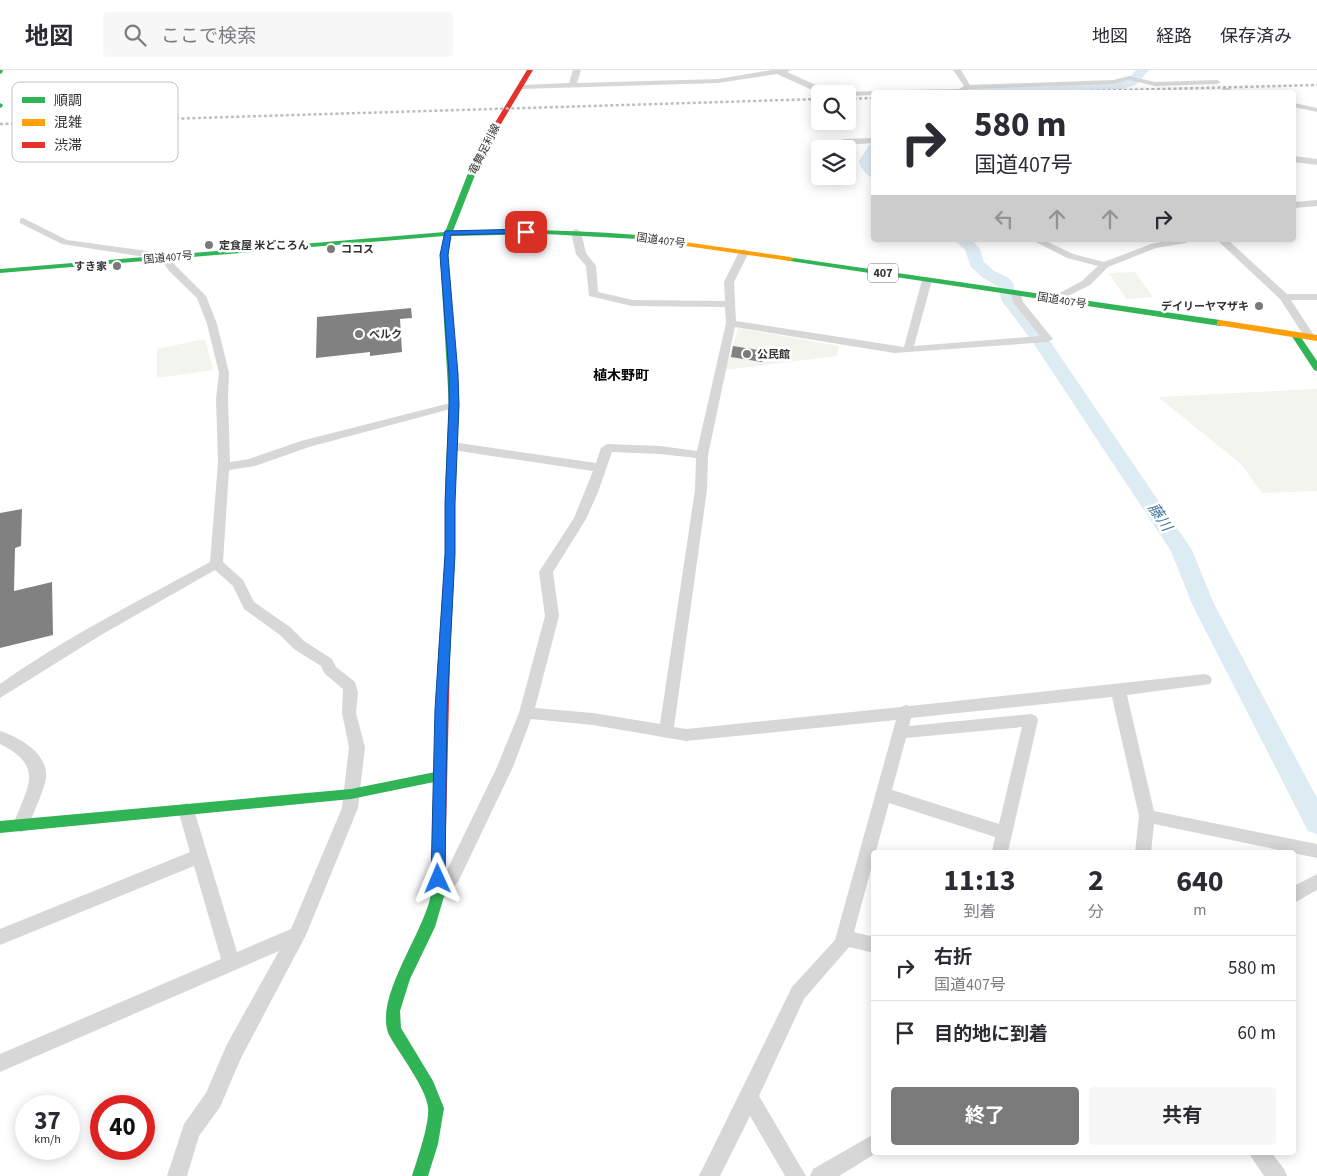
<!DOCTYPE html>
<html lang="ja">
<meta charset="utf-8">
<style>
:root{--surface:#fff;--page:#f7f7f7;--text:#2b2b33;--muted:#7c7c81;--line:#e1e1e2;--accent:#7a7a7a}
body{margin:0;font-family:"Source Sans 3","Noto Sans JP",sans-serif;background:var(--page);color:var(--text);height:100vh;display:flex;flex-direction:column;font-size:19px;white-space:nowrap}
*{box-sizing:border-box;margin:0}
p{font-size:16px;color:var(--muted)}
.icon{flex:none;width:28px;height:28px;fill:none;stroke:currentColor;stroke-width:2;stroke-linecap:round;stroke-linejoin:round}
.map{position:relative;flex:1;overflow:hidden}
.side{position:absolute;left:871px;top:780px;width:425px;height:305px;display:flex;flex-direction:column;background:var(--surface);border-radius:5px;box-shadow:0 2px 12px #0003}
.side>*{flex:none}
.guide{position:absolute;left:871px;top:20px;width:425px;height:152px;border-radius:5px;box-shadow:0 2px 12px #0003;background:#fff;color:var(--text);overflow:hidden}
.fabs{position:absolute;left:811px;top:15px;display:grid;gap:10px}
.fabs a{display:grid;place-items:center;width:45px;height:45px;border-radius:5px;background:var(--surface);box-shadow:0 2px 12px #0003;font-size:25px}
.speed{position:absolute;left:15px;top:1025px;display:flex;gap:10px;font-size:25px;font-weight:700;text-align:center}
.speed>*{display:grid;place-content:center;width:65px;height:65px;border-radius:50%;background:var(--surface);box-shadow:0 2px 12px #0003;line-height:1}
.speed small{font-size:12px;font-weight:400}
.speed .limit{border:8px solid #d22;background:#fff;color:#111}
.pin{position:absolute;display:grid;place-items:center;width:42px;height:42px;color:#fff;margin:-21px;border-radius:10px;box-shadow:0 2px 8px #0006}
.me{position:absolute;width:55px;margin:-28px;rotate:359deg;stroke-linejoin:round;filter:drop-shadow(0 0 4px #0008)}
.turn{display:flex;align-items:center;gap:18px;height:105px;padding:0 20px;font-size:22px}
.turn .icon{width:65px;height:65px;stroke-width:2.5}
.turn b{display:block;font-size:35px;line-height:42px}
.lanes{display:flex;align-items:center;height:48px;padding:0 20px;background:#0003;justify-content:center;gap:25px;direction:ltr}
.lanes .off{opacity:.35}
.eta{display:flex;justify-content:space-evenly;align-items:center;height:85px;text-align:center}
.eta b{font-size:30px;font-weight:700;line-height:35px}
.action{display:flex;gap:10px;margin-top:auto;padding:10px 20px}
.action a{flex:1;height:58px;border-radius:5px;background:var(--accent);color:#fff;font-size:20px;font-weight:700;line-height:58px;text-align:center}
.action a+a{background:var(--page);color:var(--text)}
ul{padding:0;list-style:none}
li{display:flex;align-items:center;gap:15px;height:65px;padding:0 20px;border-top:1px solid var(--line)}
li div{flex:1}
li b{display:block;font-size:19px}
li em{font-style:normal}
header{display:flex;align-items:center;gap:30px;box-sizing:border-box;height:70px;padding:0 25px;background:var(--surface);border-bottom:1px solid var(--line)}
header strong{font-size:24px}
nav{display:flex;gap:28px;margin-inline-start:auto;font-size:18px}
.search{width:350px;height:45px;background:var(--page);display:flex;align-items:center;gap:12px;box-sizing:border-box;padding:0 18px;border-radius:5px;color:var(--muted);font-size:19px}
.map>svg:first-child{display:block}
.green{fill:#f1f5ed}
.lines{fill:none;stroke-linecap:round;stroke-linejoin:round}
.river{fill:#ddebf3;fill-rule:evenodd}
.building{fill:#818181}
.street{fill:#d7d7d7;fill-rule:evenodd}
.fast{fill:#30b455;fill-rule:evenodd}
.slow{fill:#ff9f0a;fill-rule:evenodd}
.jam{fill:#e5322d;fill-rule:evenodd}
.rail{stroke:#bebebe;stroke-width:2.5;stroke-dasharray:3 2.5;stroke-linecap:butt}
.route{fill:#1a73e8;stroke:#114b97}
.poi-dot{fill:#7a7a7a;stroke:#fff;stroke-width:2}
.labels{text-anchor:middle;stroke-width:5;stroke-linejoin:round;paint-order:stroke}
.far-street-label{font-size:11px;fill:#333;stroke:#fff}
.far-poi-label{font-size:11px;font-weight:bold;fill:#333;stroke:#fff;text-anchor:start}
.shield{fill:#fff;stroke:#707070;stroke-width:1}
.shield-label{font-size:12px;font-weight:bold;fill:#333}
.far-quarter-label{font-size:14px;font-weight:bold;fill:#000;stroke:#fff}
.water-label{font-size:15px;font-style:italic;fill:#3f7597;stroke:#fff}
.key{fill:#fff;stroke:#c2c2c2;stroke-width:1}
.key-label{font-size:14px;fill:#333}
</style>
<header>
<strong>地図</strong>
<div class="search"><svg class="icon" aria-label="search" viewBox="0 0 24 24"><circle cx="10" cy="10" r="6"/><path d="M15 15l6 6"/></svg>ここで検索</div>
<nav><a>地図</a><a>経路</a><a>保存済み</a></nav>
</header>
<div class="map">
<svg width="1317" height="1106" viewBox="0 0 1317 1106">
<rect width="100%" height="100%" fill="#fff"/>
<g class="green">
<path d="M1135 202 1153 227 1126 229 1109 203Z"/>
<path d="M738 258 839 276 837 286 725 300Z"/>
<path d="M205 269 213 300 157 308V279Z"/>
<path d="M1317 319V421L1262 423 1240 393 1158 327Z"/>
</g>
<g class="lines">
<g class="river">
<path d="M1136 0H1149L1137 14 1123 19 965 22 968 16 972 15 1121 11 1129 8Z"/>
<path d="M874 74V108C866 106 861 99 859 91L869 75Z"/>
<path d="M955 170H972L980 179 984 192 994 201 1009 208 1013 213 1017 229 1045 264 1192 480 1214 534 1317 728V764L1308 761 1192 534 1171 481 1032 271 1001 230 999 217 982 207 971 197 965 180Z"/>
</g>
</g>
<g class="building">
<path d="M411 238 412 248 400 249 402 282 370 286V282L316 288 317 247Z"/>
<path d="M733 276 764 281 762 292 731 287Z"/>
<path d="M22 439 21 476 15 478 14 521 52 512 53 565 0 578V443Z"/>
</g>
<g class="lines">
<g class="street">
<path d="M573 0H581L577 13 718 9 772 0H790L787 2 816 15 827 24H820V25L810 19 777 4 718 13 522 19 518 17 522 15 569 13Z"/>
<path d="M953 0H961L970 15 1113 10 1129 6 1155 12 1217 10 1221 12 1217 14 1155 16 1129 10 1113 14 969 19 963 22H897L901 20 959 19 964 16Z"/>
<path d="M1223 18H1229L1233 22H1225L1222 20Z"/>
<path d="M877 21 874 22V25L848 26V24H844L848 22Z"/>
<path d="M1294 33 1317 38V42L1294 37Z"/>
<path d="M874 68V73L844 75 840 72 844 69Z"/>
<path d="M1294 86 1317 89V95L1294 92Z"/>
<path d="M1317 130V136L1294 138V132Z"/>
<path d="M23 148 67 170 147 181 160 188 155 191 145 187 62 174 20 153V149Z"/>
<path d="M576 159 581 162 586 183 596 196 598 222 633 230 725 231 724 212 739 182 744 179 749 182 734 212 736 251 904 277 922 210 927 207 932 210 914 276 1040 266 1013 232 1011 223 1016 220 1020 221 1023 232 1053 269 1048 272 894 283 735 257 708 385 707 420 674 657 686 659 901 637 906 635 910 636 1205 604 1210 606 1212 610 1210 614 1127 625 1154 741 1317 774V788L1154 754 1151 782H1135L1139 746 1112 627 911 648 909 656 1031 644 1036 646 1038 650 1008 782H992L995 767 889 733 854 862 874 867V883L849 877 804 929 759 1026 806 1106H785L750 1046 720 1106H699L792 917 835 870 896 650 686 671 593 655 531 649 513 697 458 812 444 828 438 831 432 828 430 823 446 802 497 697 519 643 545 546 539 502 574 448 593 401 452 380 446 376 452 372 596 393 601 378 607 374 660 376 697 381 726 253 725 237 632 236 589 226 586 196 576 184 571 162ZM612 382 660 384 696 388 695 420 660 654 593 643 535 638 559 546 553 502 586 449 598 422ZM1022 657 999 754 892 720 906 668Z"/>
<path d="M1032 170H1044L1073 184 1104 192 1151 174 1171 170H1191L1186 173 1156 178 1108 197 1090 215 1056 232 1051 229 1052 227 1082 211 1098 196 1067 188Z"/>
<path d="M1217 170H1228L1287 224H1317V230H1291L1315 267 1314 269H1306L1280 229Z"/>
<path d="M165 184 168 185 176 196 206 226 217 254 229 303 228 329 230 392 249 389 301 371 454 332 460 335 458 337 309 377 255 396 229 400 223 492 243 510 254 532 290 557 304 571 332 589 336 597 355 612 358 623 356 643 365 677 358 738 306 865 241 988 220 1037 199 1066 187 1106H167L184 1054 206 1023 227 974 279 881 0 1002V984L221 889 194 796 0 875V859L190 782 178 740 180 735 186 733 192 735 194 740 237 882 291 859 342 738 349 677 342 643 343 619 325 604 321 596 294 579 280 565 244 539 233 516 215 500 101 565 0 628V614C66 567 139 531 210 492L218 393 216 329 219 303 207 254 197 228 169 201 160 187Z"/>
<path d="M0 661C19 667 48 683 46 707 45 719 33 743 29 755L27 760 21 762 15 760 13 755C27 717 46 697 0 674Z"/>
<path d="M1317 804V820L1294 833V816Z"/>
<path d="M874 1064V1082H878L839 1106H810L813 1099Z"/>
<path d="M1248 1082H1271L1284 1099 1287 1106H1264Z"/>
</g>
<g class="fast">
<path d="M0 0H3L2 3 0 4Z"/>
<path d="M0 33 3 35 2 37 0 38Z"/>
<path d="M470 98 477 100 453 161C515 159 576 160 638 165L642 167 638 169 545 164 451 166 448 185 459 335 455 420V484L450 589 448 592H440L438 589 445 484V420L449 335 440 185 444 166 0 203V199L445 162Z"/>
<path d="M787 187 1220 250 1224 253 1220 256 790 191H787Z"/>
<path d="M1295 262 1298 263 1317 291V301L1314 300 1291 265Z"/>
<path d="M440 701 444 702 446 706 444 710 351 729 0 763V751L351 719Z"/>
<path d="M439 752 444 754 446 758 445 823 435 857 410 909 400 941 401 958 433 1011 444 1038 438 1074 428 1106H412C417 1090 430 1053 428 1037 426 1018 399 983 389 965 373 928 424 864 431 824 435 803 432 779 432 758L434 754Z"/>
</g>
<g class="slow">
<path d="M635 165 790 187 794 189 790 191 638 169 634 167Z"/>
<path d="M1220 250 1317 265V271L1217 255V251Z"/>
</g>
<g class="jam">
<path d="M527 0H533L489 74 477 100 470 102 469 100 482 74Z"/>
<path d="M444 585 448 586 450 589 446 758 444 762 439 764 434 762 432 758 438 589 440 586Z"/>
</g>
<g class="rail">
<path d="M1047 22 1317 15"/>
<path d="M848 29 874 28"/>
<path d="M0 54 820 29"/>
</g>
</g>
<path class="route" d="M526 159 530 162 529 163 451 165 448 185 458 304 459 335 455 433V484L447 639 445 809 442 813 438 815 433 813 431 809 435 639 445 484V433L449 335V304L440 185 445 161Z"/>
<g class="poi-dot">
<circle cx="209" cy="175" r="5"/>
<circle cx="331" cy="179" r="5"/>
<circle cx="117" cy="196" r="5"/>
<circle cx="1259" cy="236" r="5"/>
<circle cx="359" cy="264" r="5"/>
<circle cx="747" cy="284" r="5"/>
</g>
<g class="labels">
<g class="far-street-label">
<text transform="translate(484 79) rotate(-63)" y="4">竜舞足利線</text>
<text transform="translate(661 170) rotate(8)" y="4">国道407号</text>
<text transform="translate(168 187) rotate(-5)" y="4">国道407号</text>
<text transform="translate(1062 230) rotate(9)" y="4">国道407号</text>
</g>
<g class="far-poi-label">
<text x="219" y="179">定食屋 米どころん</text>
<text x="341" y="183">ココス</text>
<text x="107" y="200" text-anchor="end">すき家</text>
<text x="1249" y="240" text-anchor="end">デイリーヤマザキ</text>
<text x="369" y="268">ベルク</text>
<text x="757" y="288">公民館</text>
</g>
<rect class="shield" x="868" y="193.5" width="30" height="19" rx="4"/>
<g class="shield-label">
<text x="883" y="207">407</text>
</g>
<g class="far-quarter-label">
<text x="621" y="310">植木野町</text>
</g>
<g class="water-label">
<text transform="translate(1160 447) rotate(56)" y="5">藤川</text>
</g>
</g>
<rect x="12" y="12" width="166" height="80" rx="8" class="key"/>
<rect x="22" y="27" width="23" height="6" fill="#30b455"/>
<rect x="22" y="49" width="23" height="7" fill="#ff9f0a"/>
<rect x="22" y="72" width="23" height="6" fill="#e5322d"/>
<g class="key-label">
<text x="54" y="35">順調</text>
<text x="54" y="57">混雑</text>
<text x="54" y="80">渋滞</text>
</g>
</svg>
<div class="fabs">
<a><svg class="icon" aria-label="search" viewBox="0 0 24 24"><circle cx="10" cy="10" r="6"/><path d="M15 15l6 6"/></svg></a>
<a><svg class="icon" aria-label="layers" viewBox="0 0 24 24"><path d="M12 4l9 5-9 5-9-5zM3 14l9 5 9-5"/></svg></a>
</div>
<div class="speed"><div>37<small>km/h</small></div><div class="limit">40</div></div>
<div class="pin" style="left:526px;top:162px;background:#d93025"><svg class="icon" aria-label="arrive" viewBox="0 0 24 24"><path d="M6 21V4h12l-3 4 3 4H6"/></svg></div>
<svg class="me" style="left:438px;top:809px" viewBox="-20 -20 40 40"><path d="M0-17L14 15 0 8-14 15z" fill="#1a73e8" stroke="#fff" stroke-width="4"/></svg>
<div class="guide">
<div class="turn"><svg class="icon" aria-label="right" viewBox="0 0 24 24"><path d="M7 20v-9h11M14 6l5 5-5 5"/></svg><div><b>580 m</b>国道407号</div></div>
<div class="lanes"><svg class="icon off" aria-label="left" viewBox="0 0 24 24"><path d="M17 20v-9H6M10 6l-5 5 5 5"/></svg><svg class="icon off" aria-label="ahead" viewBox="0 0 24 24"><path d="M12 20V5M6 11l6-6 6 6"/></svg><svg class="icon off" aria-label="ahead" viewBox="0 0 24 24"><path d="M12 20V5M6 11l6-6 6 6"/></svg><svg class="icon" aria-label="right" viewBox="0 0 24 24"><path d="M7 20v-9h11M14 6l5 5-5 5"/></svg></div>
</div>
<section class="side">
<div class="eta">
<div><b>11:13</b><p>到着</p></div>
<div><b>2</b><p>分</p></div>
<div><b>640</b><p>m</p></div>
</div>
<ul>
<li><svg class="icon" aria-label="right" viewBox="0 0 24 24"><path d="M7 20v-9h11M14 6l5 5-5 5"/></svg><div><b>右折</b><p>国道407号</p></div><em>580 m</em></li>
<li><svg class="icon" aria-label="arrive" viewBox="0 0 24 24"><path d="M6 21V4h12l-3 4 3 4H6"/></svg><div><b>目的地に到着</b></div><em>60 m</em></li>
</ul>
<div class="action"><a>終了</a><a>共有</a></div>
</section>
</div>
